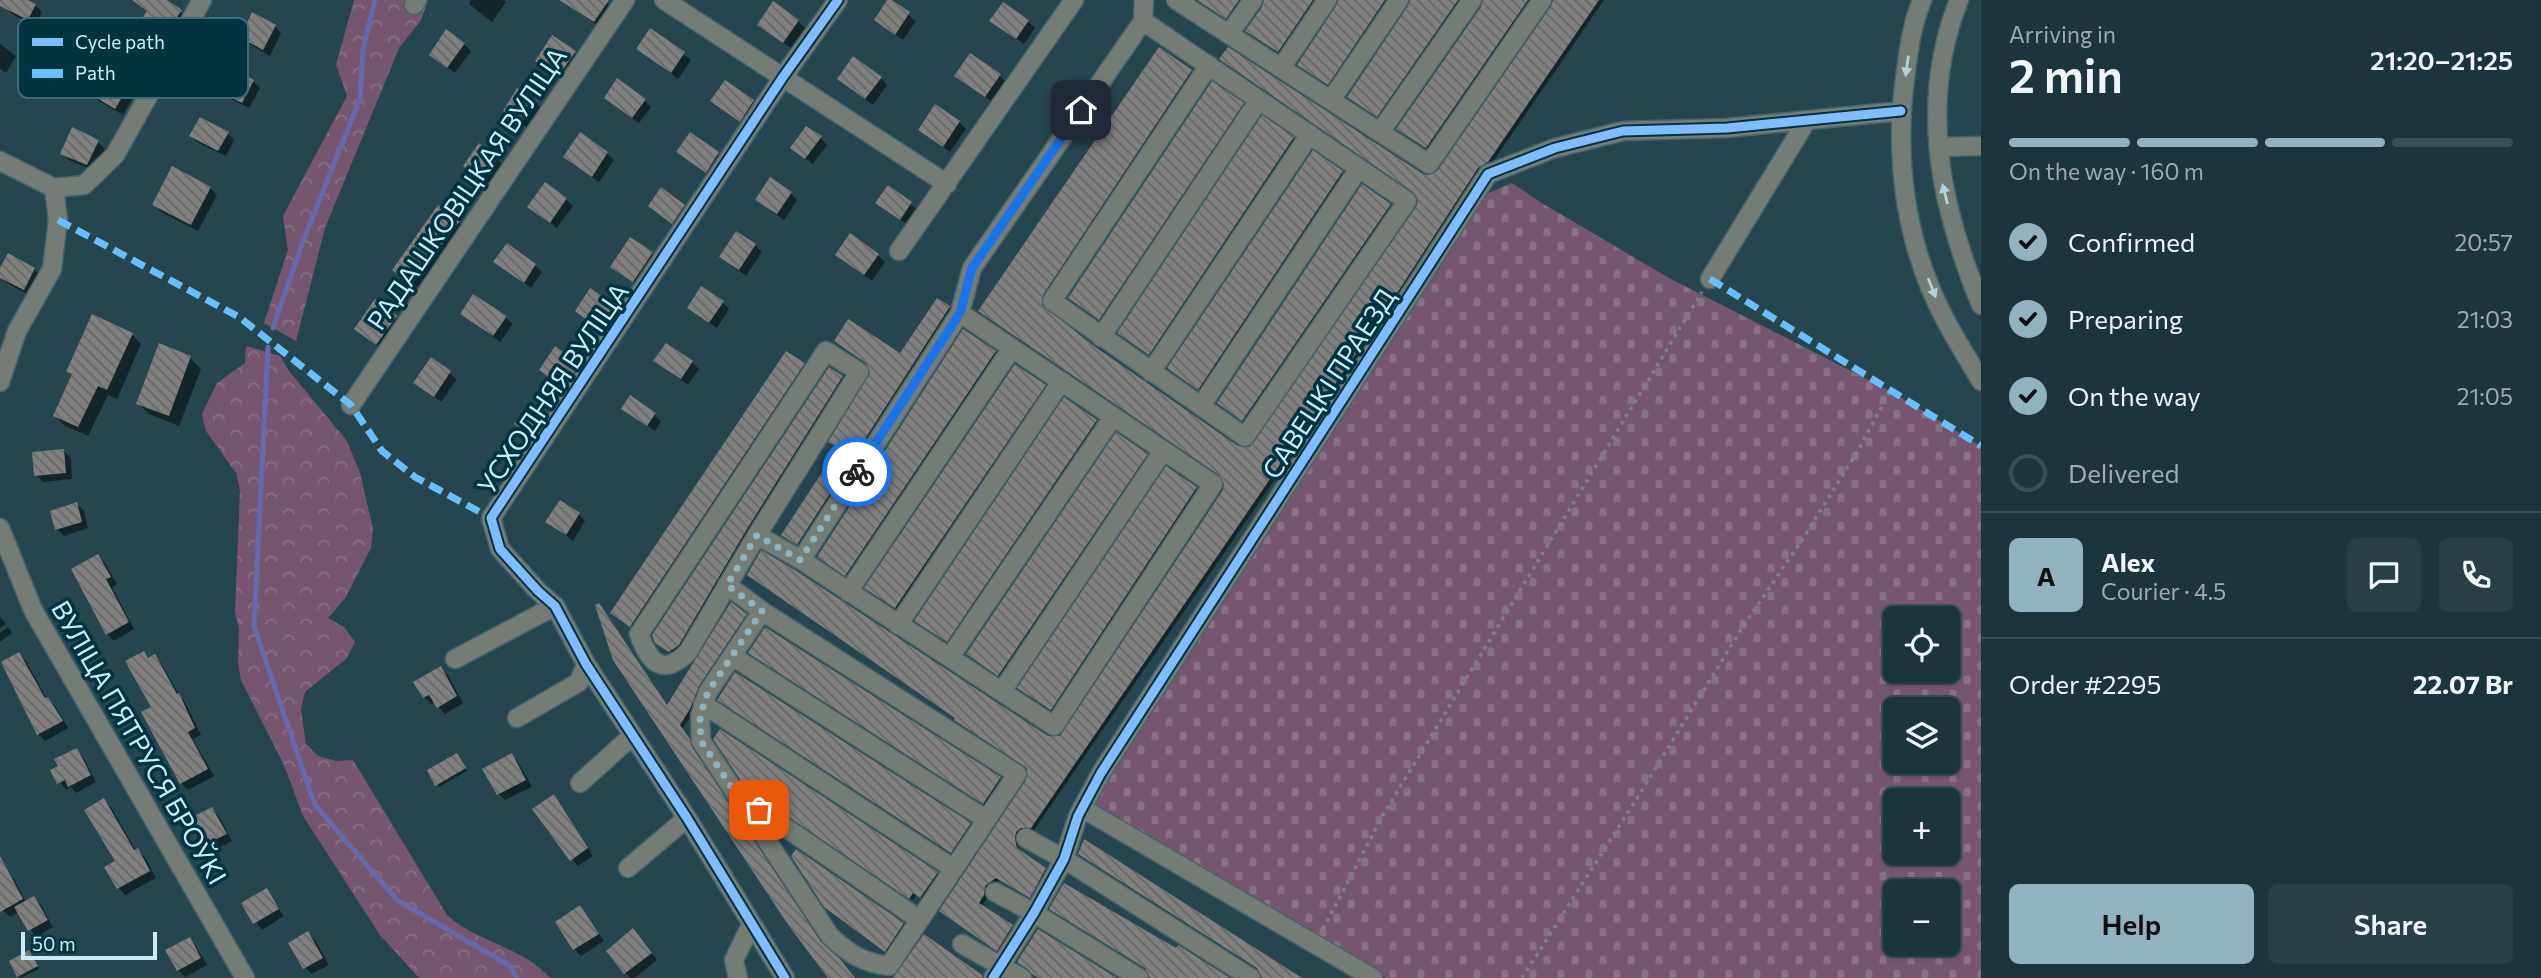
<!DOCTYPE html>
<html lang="en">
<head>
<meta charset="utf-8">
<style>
	:root { --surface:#1c343b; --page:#293f46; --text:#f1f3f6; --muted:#a0aaaf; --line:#3a4f55; --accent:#90b3bf }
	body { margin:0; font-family:Commissioner,sans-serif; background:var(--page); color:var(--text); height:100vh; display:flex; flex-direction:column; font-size:26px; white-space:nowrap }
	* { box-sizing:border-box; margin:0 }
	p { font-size:23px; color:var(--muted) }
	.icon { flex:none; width:38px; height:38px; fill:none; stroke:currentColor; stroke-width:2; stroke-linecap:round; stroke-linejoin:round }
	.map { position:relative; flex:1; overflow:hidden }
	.panel { display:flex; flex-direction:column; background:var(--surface); width:560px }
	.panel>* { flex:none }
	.controls { position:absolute; left:1883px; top:606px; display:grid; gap:14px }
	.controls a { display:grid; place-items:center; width:77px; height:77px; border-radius:10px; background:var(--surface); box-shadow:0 2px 5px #0004,0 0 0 2px var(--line); font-size:35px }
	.scale { position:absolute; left:21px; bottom:18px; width:136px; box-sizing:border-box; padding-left:7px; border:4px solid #c9eefb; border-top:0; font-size:19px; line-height:24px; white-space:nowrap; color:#c9eefb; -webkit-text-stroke:5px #023340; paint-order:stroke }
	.pin { position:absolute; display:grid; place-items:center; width:60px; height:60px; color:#fff; margin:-30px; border-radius:14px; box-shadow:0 4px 10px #0006 }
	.courier { position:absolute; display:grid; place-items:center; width:70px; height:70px; margin:-35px; border:5px solid #1a73e8; border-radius:50%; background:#fff; color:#222; box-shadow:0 2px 9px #0007 }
	.overview em { font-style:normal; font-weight:600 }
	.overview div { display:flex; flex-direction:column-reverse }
	.overview { display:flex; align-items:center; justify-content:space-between; height:119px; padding:0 28px }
	h1 { font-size:46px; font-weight:600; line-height:52px }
	.bar { display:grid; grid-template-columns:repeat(4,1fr); gap:10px 7px; align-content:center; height:84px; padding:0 28px }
	.bar i { height:9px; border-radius:5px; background:var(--line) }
	.bar .selected { background:var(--accent) }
	.bar p { grid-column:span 4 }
	.line { display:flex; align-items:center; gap:18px; padding:0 28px; border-top:2px solid var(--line) }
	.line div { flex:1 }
	.round { display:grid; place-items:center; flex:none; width:74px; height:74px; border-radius:10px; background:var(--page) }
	ol { padding:0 28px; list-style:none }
	li { display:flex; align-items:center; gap:21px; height:77px }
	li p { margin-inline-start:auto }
	li .icon { padding:7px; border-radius:50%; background:var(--accent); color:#111; stroke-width:4 }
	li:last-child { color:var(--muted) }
	li i { width:38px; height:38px; border:4px solid var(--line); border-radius:50% }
	.button { display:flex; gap:14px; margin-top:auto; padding:14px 28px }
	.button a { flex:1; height:80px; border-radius:10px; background:var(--accent); color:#111; font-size:28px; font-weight:600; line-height:80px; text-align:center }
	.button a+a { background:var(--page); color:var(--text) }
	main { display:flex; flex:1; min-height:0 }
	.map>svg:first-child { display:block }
</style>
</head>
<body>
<main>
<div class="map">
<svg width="1981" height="978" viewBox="0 0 1981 978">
	<defs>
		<pattern id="forest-crowns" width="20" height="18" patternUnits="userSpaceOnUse" patternTransform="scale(1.75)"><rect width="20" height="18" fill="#76566f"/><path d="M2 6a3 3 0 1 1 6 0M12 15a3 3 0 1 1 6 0" fill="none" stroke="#886f84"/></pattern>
		<pattern id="cemetery-stones" width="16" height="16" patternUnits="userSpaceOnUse" patternTransform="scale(1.75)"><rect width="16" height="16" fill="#76566f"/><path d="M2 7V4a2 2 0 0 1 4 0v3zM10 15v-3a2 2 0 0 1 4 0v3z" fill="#886f84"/></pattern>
		<pattern id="building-back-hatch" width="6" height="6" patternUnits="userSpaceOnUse" patternTransform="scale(1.75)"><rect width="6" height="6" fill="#81807e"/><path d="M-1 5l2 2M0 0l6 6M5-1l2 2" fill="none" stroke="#65696a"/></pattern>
	</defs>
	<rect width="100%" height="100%" fill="#26464f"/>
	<path fill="url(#forest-crowns)" d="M354,0H428L421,20L399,48L325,228L296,341L264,323L288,250L283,216L347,96L336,65Z
		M246,346L280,356L289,371L347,441L360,473L373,529L371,548L346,597L328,618L344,627L355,642L347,658L305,692L301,709L306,744L318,756L336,761L353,760L447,915C476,942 523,947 550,978H419L380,935L303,816L284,765L241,680L238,663L239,629L235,612L240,491L236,473L206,431L202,414L217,383L245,363Z"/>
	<path fill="url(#cemetery-stones)" fill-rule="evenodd" d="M1512,183L1540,202L1669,278L1890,391L1981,446V978H1386L1091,805L1486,194ZM1895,618H1948V670H1895ZM1895,709H1948V761H1895ZM1895,800H1948V852H1895ZM1895,891H1948V943H1895Z"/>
	<path fill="#0007" d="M9,0H25L35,5L42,12L35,26L12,14L5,7Z
		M150,0H164L187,18L177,32L174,30L129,96L132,100L123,115L99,101L92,94L149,11Z
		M471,0H504L506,2L492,22L469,4Z
		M574,0H603L614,9L601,28L570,6Z
		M889,0L916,21L903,40L876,20Z
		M1198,0H1244L1230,21Z
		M1266,0H1318L1281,54L1250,34Z
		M1339,0H1390L1331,87L1302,68L1338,6Z
		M1410,0H1463L1381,118L1352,100L1410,7Z
		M1483,0H1533L1430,150L1401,132L1483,7Z
		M1555,0H1604L1034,830H1024L1019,835L1017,843L1019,852L1048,872L1033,899L1000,880L988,889L987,899L982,906L1015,930L1000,952L944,914L1028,781L1047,737L1054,739L1065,734L1224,491L1225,479L983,314L1191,71L1194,74L1045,298L1044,309L1093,347L1238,448L1250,449L1418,208L1422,175L1429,177L1440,172Z
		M798,21L805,28L791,48L766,31Z
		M992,21H1028L1035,28L1024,44Z
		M275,26L281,33L270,56L249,44L242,37Z
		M650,31L691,60L678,79L638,49Z
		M553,38L582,59L566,82L537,61Z
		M0,44L16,56L6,73L0,69Z
		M464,44L471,51L455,73L431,55Z
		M999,75L1006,82L992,102L956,76Z
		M881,78L887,85L873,105L839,79Z
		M253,81L260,88L249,108L220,94L213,87Z
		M518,91L543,109L529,129L505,111Z
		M644,100L651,107L639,123L613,104Z
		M753,102L760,108L747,127L719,107Z
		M1242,104L1245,107L1102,321L1073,301Z
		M1263,118L1296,141L1152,357L1122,336Z
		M959,122L966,129L950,152L920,130Z
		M228,133L234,140L226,156L198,143L191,136Z
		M691,134L725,161L713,178L678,152Z
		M821,138L827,145L813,164L792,148Z
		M98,142L105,149L94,171L69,160L62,153Z
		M1313,152L1345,175L1202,391L1172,371Z
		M607,153L614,160L599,182L572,163Z
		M497,159L504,166L490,186L472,172Z
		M888,187L918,210L908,225L884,209Z
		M210,188L217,195L198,231L161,212L154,205Z
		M791,193L797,200L784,220L757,200Z
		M566,199L573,206L557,228L530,207Z
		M1390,205L1393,208L1246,423L1222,406Z
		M650,206H684L691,213L680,229Z
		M459,222L465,229L420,289L401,276Z
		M755,245L762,252L746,276L721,257Z
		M652,253L659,260L641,287L613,267Z
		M837,255H878L885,262L872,281Z
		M496,262L535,265L542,272L531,288Z
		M34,269L41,276L31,296L5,282L0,277V272Z
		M723,303L729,309L717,328L696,314Z
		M616,308L623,314L609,336L577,311Z
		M949,308L952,311L801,546L786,538L783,535L839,449L872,373L901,356Z
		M462,314L506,318L513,324L500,342Z
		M396,317L403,324L384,351L363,335Z
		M964,331L998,355L849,577L822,559Z
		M131,334L141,344L117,399L108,395L88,436L65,426L55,416L73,376L68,371Z
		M190,358L201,369L179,426L149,414L138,403Z
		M431,360L457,379L441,402L416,383Z
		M656,361L692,362L699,369L688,385Z
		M803,364L806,367L634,628L615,616Z
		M579,365L585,371L571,393L541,370Z
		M842,377L845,380L682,647L673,654L660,646Z
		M1044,386L1047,389L899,610L869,591Z
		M1065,400L1099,424L950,643L920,623Z
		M623,409L654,414L661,421L655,431Z
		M544,417L550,424L539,442L517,424Z
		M64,451L71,458L72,479L43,482L36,475Z
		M1146,455L1149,458L1002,677L971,657Z
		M1167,469L1199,491L1054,712L1023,691Z
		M77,504L84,511L88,528L64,536L57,529Z
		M579,514L585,521L573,541L548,522Z
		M98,557L105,563L117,584L112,587L134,629L114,641L107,634Z
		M731,604L748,618L701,689L693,713L682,729L692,744L694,752L822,946L844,965L854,978H831L790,925L615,660L597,606L601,608L668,708Z
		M0,616L6,624L0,628Z
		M8,627L12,633L0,642V633Z
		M766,629L1000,779L1003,782L987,806L753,655Z
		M19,655L26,661L47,699L55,706L68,728L45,741L38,734Z
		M155,657L161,663L180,696L185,702L201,735L193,739L214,776L188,790L181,783L153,708L149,659Z
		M441,668L448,675L463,703L445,714L435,702L431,704L424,697Z
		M722,702L970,824L972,827L954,855Z
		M76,750L83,757L96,782L76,793L71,787L66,790L52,771L60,766Z
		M511,755L518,762L532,787L505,800L498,793Z
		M460,758L467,771L439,787L437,784Z
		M750,790L937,873L940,876L924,900L916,895L913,900Z
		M554,797L560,803L593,856L578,866L547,830L534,810Z
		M104,800L111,807L136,851L145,857L156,878L125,895L119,888L118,861Z
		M212,809L219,816L232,841L212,851L205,844Z
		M7,872L14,879L26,902L34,898L41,905L53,927L36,937L19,912L10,917L3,910L0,904V877Z
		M266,891L284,916L262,930L244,904Z
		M580,908L604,941L581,956L574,949Z
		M829,909L903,924L906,927L888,953Z
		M308,933L315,940L329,965L311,974L305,967Z
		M640,937L657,960L635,978H630L608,951Z
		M189,939L196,946L207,965L185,977L178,970Z
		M31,955L39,969L20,978L19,976Z"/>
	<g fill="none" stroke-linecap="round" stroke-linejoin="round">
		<path stroke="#6569ab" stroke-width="5" d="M273,328L302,244L360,99L363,50L375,0
			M268,347L254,626L315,805L397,900L510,966L517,978"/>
	</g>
	<path fill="url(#building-back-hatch)" d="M0,0H28L36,4L28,20L0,6Z
		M132,0H167L182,10L170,27L166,24L122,89L126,91L115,109L90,94L100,75L103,77L147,11Z
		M559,0H609L594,22Z
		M887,0H892L910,12L895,35L874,20Z
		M1197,0H1239L1226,19Z
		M1264,0H1313L1278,52L1245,31L1262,7Z
		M1338,0H1385L1328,85L1297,65L1336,6Z
		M1410,0H1458L1377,117L1347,97L1408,6Z
		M1483,0H1528L1426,148L1396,129L1481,7Z
		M1553,0H1599L1488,162L1478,168L1392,301L1031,828H1021L1016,832L1015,839L1017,848L1046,868L1030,898L996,878L985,886L984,895L979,903L1013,925L997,951L992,948L939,911L1026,780L1027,768L954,720L955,718L747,575L761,550L795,570L1048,736H1060L1223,490L1224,484L1219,475L978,311L1159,47L1192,70L1043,295L1042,305L1094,346L1238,446L1250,447L1416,207L1418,201L1413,192L1219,59L1228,47L1423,174L1429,175L1438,170L1551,6Z
		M773,1L799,20L783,43L757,25Z
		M1003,2L1029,20L1016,39L989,21Z
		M252,12L276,25L263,50L240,38Z
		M650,28L685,52L671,73L636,49Z
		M446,29L465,43L447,68L429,55Z
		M552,35L576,51L558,77L535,61Z
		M970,53L1001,74L985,97L954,76Z
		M853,56L882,77L865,99L837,79Z
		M223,64L254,80L242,103L211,88Z
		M617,78L646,99L632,118L604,98Z
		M725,80L754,100L740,122L710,101Z
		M1212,81L1244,103L1099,320L1068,298Z
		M517,88L537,101L521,124L503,111Z
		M935,104L960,121L943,147L918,130Z
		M1262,115L1294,137L1149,355L1117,333Z
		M200,117L229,132L218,151L189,136Z
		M806,126L822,136L805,159L790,148Z
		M72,127L99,140L87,165L60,154Z
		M580,132L608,152L592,177L563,157Z
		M690,132L719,152L706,173L676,152Z
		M479,143L498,158L482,180L463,166Z
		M1313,150L1343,171L1198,390L1167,368Z
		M172,166L211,187L191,225L152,205Z
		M770,177L792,192L777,214L755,200Z
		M545,182L567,198L550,223L527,207Z
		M1362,184L1391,204L1242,421L1217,403Z
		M888,185L912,202L900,220L875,203Z
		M661,187L685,205L672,224L648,206Z
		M438,205L460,221L412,284L392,270Z
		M736,231L756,244L739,270L719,257Z
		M850,233L879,254L864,275L835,255Z
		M630,237L653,252L633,282L610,267Z
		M507,243L536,264L524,283L493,262Z
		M8,253L35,268L24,290L0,278V268Z
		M701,286L724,301L709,323L687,308Z
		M590,288L618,306L601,331L575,311Z
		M473,294L507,316L493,336L460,314Z
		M937,298L950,306L949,308L797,545L781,535L838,448L828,442L870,373L866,363L834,341L848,319L900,353Z
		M375,299L397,316L376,345L354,329Z
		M92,314L133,333L107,390L98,386L78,427L53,416L72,374L66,372Z
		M963,329L996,351L845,576L817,557Z
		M159,343L191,356L169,416L136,404Z
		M666,343L693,361L681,379L653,361Z
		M555,346L580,363L564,388L539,370Z
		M786,351L805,363L630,627L610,613Z
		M431,357L451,371L434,397L413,383Z
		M1015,364L1046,385L895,608L864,588Z
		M829,367L843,376L747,529L679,645L669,652L655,643L652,635Z
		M630,395L656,413L647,426L621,409Z
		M1064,397L1097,420L947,642L914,621Z
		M528,405L545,416L531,436L514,424Z
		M1116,432L1148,454L998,676L966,654Z
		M64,449L66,473L34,476L32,452Z
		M1166,466L1197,487L1051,710L1017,688Z
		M560,500L580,513L566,535L545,522Z
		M77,502L82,522L55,530L50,511Z
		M98,554L111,577L106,579L129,622L106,635L71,569Z
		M731,602L747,614L699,686L690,709L680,725L690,739L692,747L821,942L841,960L855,978H828L789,926L613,660L595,605L599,603L667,705Z
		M765,627L1001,777L983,804L748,653Z
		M144,651L148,658L155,654L177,694L179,693L195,728L188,732L208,769L180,784L141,712L151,707L125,661Z
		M19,652L45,698L48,697L63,721L37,735L1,662Z
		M441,666L457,696L437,708L429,695L423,698L413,682Z
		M735,672L971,823L951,853L717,700Z
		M720,729L938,872L920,898L913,893L909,899L745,787L713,739Z
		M77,748L91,775L68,787L65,780L57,784L50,770L58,766L54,759Z
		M457,753L466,768L435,786L427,770Z
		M512,753L526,780L497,795L482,769Z
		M554,794L588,848L570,861L532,809Z
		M104,798L134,850L138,848L150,871L117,889L104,867L115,861L84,810Z
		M212,807L227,834L204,845L189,819Z
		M1084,839L1302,978H1262L1257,968L1078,854Z
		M796,849L904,923L885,952L824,907L791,856Z
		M0,856L23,899L0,912Z
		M1064,883L1176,948L1178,945L1230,978H1150L1145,968L1049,909Z
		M267,888L279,909L253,924L241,903Z
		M34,896L48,920L28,931L14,907Z
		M580,905L599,934L573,950L555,922Z
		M633,928L652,953L624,974L606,951Z
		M1038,929L1117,978H1039L1032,974L1028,969L1017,962Z
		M308,931L323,958L303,969L288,943Z
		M924,934L982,975V978H893Z
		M190,937L201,958L177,971L165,950Z
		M29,950L38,966L17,977L9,961Z"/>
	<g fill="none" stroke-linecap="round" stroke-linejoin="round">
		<defs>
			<path id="minor" d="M664,0L947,184
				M1144,0L1143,21C1231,80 1319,140 1407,201L1245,437L1052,301L1209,65
				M1176,0L1429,164L1542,0
				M1922,0C1911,27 1909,49 1905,78C1894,160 1906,247 1946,321C1957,342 1969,361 1981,381
				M1959,0C1918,104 1940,205 1981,305
				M414,5L417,0
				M1229,34L1253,0
				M1281,68L1327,0
				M1331,100L1399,0
				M1380,132L1472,0
				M1939,147L1981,146
				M0,161L54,188
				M54,188L84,185L115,155L202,0
				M899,251L1074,0
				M1710,279L1807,120
				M960,313L1213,484L1054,726L801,560L960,313L972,268L1143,21
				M1101,337L1259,100
				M826,351L859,372L757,535L688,652C663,677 649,663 639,634Z
				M1151,372L1310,134
				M0,382L17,331L52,269L58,220L54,188
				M351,405L625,0
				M1201,406L1359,168
				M0,528L33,610L245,978
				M757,535L801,560
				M727,585L762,611L1017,774L889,966C863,963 848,953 830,936L701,741L700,716L708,692L762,611
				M848,592L1012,348
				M898,625L1061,382
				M732,656L987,820
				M950,657L1113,417
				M455,659L555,606
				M1002,691L1163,451
				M703,704L954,869
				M517,718L579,682L586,664
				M580,783L632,736
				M744,799L920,920
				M1082,808L1373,978
				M1026,838L1064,859L1251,978
				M628,868L687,818
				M995,892L1034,913L1139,978
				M962,944L1022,978
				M738,978L734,960L751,925
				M785,978L687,818L586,664L555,606L538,591L500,549L491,518L783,77L838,0
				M993,978L1034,913L1064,859L1078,816L1101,773L1488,174L1555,148L1623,131L1727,128L1901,111"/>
		</defs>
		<use href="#minor" stroke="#47636b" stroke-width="21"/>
		<path stroke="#798380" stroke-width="3.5" stroke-dasharray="3.5 5" stroke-linecap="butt" d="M1323,929L1383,815L1702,292
			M1522,978L1641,792L1742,628L1802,540L1859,449L1890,391"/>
		<use href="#minor" stroke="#757c76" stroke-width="18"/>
		<path stroke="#69befc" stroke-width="7" stroke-dasharray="14 7" stroke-linecap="butt" d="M58,220L239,317L351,405L382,451L415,477L491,518
			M1710,279L1981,446"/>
		<defs>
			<path id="cycleway" d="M785,978L687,818L586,664L555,606L538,591L500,549L491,518L783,77L838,0
				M993,978L1034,913L1064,859L1078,816L1101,773L1488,174L1555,148L1623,131L1727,128L1901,111"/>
		</defs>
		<use href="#cycleway" stroke="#023340" stroke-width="13"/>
		<use href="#cycleway" stroke="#80bcff" stroke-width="9"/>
	</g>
	<defs><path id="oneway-solid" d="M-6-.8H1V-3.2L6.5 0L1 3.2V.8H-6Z" transform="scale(1.75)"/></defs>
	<g fill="#b4d2da">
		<use href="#oneway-solid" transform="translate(1907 66) rotate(98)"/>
		<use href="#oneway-solid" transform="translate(1945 194) rotate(-104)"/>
		<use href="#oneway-solid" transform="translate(1932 288) rotate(68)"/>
	</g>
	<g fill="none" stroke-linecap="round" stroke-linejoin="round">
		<path stroke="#90b3bf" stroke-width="7" stroke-dasharray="0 12.6" d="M759,810L736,794L701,741L700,716L708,692L762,611L727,585L757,535L800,560L857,472"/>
		<path stroke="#1a73e8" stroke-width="9" d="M857,472L960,313L972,268L1081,110"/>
	</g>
	<g text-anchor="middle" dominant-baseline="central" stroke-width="7" stroke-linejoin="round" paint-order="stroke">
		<g font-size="26" fill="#c9eefb" stroke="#023340">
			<text transform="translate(466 188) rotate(-56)">РАДАШКОВІЦКАЯ ВУЛІЦА</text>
			<text transform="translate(1328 383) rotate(-57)">САВЕЦКІ ПРАЕЗД</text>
			<text transform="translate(552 388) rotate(-56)">УСХОДНЯЯ ВУЛІЦА</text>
			<text transform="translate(140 742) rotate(60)">ВУЛІЦА ПЯТРУСЯ БРОЎКІ</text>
		</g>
	</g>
	<rect x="18" y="18" width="230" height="80" rx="10" fill="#023340" stroke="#3e6b78" stroke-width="2"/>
	<rect x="32" y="38" width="31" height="8" fill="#80bcff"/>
	<rect x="32" y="69" width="31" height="9" fill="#69befc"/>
	<g font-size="19" fill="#c9eefb">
		<text x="75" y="49">Cycle path</text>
		<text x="75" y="80">Path</text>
	</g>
</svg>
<div class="controls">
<a><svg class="icon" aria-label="locate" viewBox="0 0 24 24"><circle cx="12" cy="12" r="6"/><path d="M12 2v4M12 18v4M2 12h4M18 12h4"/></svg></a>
<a><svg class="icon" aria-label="layers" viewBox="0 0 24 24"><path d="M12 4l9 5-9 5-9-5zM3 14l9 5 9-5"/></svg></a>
<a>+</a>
<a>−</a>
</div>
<div class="scale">50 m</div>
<div class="pin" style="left:759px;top:810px;background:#ea580c"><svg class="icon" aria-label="bag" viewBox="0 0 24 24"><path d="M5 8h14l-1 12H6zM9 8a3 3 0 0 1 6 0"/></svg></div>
<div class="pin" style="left:1081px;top:110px;background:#1f2937"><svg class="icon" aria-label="home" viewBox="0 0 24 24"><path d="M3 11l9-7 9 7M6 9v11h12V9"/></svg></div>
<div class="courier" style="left:857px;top:472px"><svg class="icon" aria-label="bike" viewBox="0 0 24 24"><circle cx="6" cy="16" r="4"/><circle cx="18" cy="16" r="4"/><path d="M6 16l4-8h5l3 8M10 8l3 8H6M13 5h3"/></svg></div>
</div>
<section class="panel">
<div class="overview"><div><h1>2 min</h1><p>Arriving in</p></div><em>21:20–21:25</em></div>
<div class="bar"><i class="selected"></i><i class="selected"></i><i class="selected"></i><i></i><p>On the way · 160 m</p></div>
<ol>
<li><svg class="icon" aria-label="check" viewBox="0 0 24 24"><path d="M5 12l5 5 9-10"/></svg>Confirmed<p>20:57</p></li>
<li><svg class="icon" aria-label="check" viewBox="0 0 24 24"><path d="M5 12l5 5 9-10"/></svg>Preparing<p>21:03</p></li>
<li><svg class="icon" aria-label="check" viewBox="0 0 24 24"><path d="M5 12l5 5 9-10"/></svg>On the way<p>21:05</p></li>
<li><i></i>Delivered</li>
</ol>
<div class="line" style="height:126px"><b class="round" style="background:var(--accent);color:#111">A</b><div><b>Alex</b><p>Courier · 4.5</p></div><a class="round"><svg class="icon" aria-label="chat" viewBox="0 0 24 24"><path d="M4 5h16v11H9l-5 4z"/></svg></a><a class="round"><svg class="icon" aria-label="phone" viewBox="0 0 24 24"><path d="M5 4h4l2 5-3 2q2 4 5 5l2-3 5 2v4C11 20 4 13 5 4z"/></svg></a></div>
<div class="line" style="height:91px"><div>Order #2295</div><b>22.07 Br</b></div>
<div class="button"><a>Help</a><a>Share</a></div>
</section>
</main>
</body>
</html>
